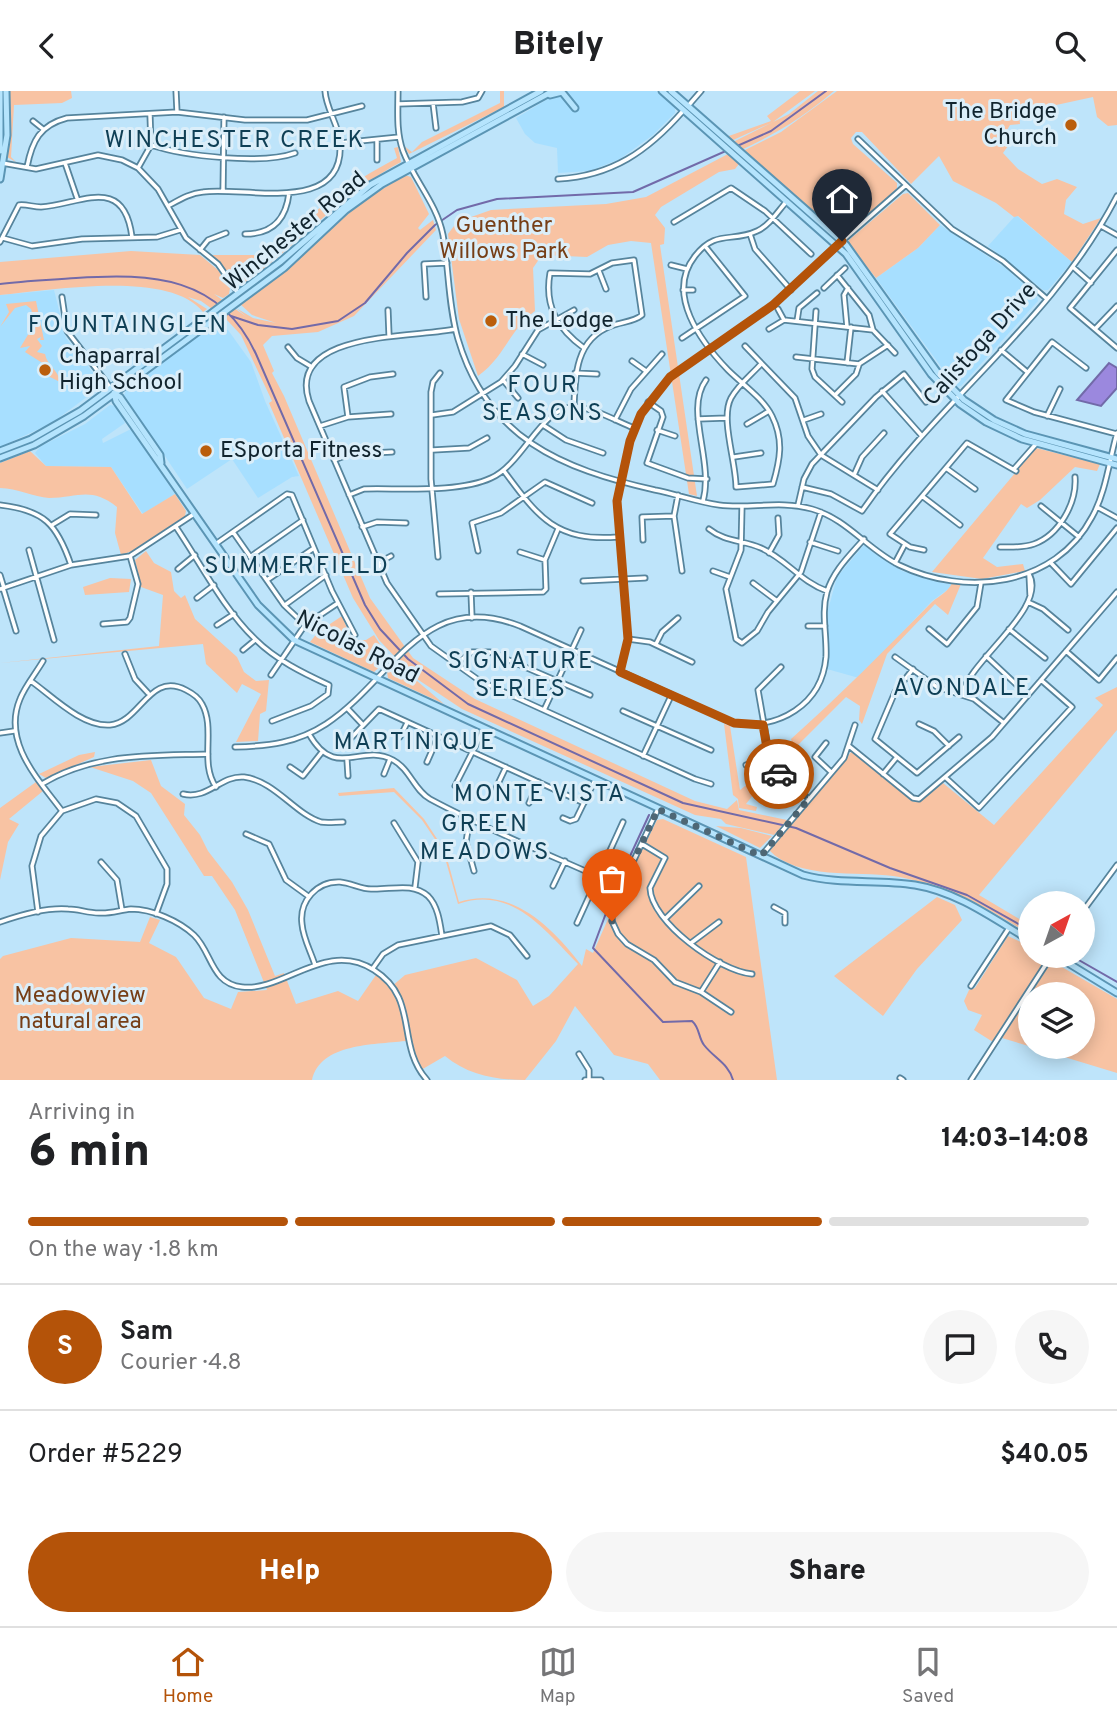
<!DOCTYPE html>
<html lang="en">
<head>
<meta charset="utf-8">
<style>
	:root { --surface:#fff; --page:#f6f6f6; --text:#202124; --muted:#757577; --line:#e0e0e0; --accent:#b45309 }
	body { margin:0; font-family:Overpass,sans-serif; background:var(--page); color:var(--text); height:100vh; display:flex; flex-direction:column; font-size:26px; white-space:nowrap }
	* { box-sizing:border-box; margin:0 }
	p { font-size:23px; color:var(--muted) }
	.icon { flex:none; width:38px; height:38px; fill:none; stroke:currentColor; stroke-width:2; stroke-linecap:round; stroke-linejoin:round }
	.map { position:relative; height:989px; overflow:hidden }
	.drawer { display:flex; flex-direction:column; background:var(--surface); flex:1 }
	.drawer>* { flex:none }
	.needle { width:46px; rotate:40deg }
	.buttons { position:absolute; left:1018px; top:800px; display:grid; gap:14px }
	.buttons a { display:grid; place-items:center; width:77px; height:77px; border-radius:50%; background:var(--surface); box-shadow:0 4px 18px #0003; font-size:35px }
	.pin { position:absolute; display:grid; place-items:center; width:60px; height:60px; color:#fff; margin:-72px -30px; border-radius:50% 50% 50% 0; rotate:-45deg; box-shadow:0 0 7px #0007 }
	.pin .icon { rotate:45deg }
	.courier { position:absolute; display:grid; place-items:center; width:70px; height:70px; margin:-35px; border:5px solid #b45309; border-radius:50%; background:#fff; color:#222; box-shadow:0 2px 9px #0007 }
	.summary em { font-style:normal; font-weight:800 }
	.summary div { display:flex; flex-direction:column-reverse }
	.summary { display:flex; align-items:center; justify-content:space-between; height:119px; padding:0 28px }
	h1 { font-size:46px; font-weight:800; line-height:52px }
	.bar { display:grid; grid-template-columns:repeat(4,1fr); gap:10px 7px; align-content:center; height:84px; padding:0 28px }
	.bar i { height:9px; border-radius:5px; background:var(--line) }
	.bar .selected { background:var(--accent) }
	.bar p { grid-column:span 4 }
	.line { display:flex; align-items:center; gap:18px; padding:0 28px; border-top:2px solid var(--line) }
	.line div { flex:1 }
	.round { display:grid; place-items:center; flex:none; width:74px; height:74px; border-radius:37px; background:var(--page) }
	.button { display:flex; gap:14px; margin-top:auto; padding:14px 28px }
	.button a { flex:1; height:80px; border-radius:42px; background:var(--accent); color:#fff; font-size:28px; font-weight:800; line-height:80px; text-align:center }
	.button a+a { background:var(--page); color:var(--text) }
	header { display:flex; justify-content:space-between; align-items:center; height:91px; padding:0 28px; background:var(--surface); font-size:32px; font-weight:800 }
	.dock { display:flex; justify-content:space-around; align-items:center; height:98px; border-top:2px solid var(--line); background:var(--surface); font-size:19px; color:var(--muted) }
	.dock a { display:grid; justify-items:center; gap:4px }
	.dock .selected { color:var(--accent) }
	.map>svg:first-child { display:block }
</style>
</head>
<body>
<header><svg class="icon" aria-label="back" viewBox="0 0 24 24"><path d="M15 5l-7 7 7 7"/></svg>Bitely<svg class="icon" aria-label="search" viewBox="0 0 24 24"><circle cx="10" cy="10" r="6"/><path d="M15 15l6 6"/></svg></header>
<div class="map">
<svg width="1117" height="989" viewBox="0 0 1117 989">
	<rect width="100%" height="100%" fill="#bee4fa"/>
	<path fill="#a7dfff" d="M561,0H656L675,17V22L653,44L620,68L590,80L558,82L557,57L535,52L525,43L516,27Z
		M1016,124L1072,171L1048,199H1043L988,155Z
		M940,134L1007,178L1037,205L1038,210L961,295L956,296L876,187L918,157Z
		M54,199L66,247L101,292L100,296L52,332L0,356V204Z
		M217,235L228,239L251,271L265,310L299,385L292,386L258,407L232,368L187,398L124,304L126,299L177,259L205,239L209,240Z
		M110,314L116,315L125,332L102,348L103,352L131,338L175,403L143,423L111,376L46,375L35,362L41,355L85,333Z
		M864,454L902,480L952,492L950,497L932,510L859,587L827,578L828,519L837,486Z"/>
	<path fill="#f8c3a3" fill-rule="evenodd" d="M10,0H71L72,7L62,12L14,14L11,66L16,71L7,66Z
		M500,0H504V16L409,63L404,55L412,61L422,51L500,12Z
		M800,0H815L773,31L731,50L726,46L771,30L767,25Z
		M818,0H834C805,25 776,43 741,59L733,51L789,23Z
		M837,0H1117V34L1108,35L1097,26L1093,6L1024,21L1019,24L1020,33L1010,34L1007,39L1008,55L1003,62L1018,78L1042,93L1057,88L1077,96L1066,109L1064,123L1083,133L1101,127L1072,171L1018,125L1014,126L996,112L953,90L939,65L911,93L862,41H856L851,47L853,53L897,92V97L877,116L838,142L743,60L781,41Z
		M398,56L401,71C339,104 299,154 242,194L236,193L211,164H271C306,123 348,93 397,67L394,57Z
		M728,63L739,73L735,78L719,81L661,116L655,124L665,137L664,153L660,154L697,405L689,403L651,152L631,150L608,154L587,166L542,164L533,177L535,220C509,239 505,266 478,285L459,228L448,143L457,131L491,119L606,113L646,106Z
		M405,84L411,86L429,123L418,137L420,139L433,129L436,139L354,225L318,241L272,245L263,254L274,280L272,282L284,305L370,507L413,567L475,608L695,710L727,718L737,709L739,719L787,729L774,744L726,733L721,728L695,724L462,618L414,586L379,549L353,507L269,312L272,310L241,244L226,228L201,210L188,206L207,218L203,221C169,178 49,200 0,204V171L131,160L200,164L218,179L230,197L229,203L223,207L214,203L247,226L236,217L253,227L276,232L252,224L240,213L286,179L360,112Z
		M908,102L940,134L918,157L876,187L849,154V149L903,103Z
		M36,210L44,249H40L41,246L37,248L42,255L37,261L45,263C47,275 58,278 60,291L46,284L44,273L25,261L30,255L20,257L35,232L31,218L26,214L15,217L0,236L9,221L6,213Z
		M1036,357L1100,373L1097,380L1075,376L1040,409L1027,417L1021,413L983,467L997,476L1023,473L1025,480L982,488L932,481Z
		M30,360L46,375L111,376L142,423L175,403L186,420L185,425L135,459L121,464L115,442L117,416C90,395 78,407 49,407C34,406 17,397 0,397V372Z
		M146,460L154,472L171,481L174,500L181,507L185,504L195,528L237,566L244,581L256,590L269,589L266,620L260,623L258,650L236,651L261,603L242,593L237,602L206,573L203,553L0,572L159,555L163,504L141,496L135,469Z
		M110,487L131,488L129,501L85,504L83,496Z
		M952,492L961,493L948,524L935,513L887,563L862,633L859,629L860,615L846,606L778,674L775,670L792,652L791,648C839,605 884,560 929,514C936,506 948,502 952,492Z
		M342,525L352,549H366L374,544L389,567L374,581L310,551L318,541Z
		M395,574L403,578L444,613L388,587L387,581Z
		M1117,596V639L979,804L1031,835V844C1000,826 970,805 935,795C922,791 906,787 893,785C858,780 797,789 769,759L852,660L914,711L921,710L943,692L994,734L1103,614L1095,607Z
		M724,633L730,635L740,699L769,676L772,680L746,713L757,716L756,720L739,717L738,708L733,704Z
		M95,661L94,666L46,687L39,683L79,664Z
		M151,669L161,695L185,713L184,724L200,744L208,760L232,791L248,819L275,885L284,882L296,913L338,900L358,910L376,884L391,896L405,884L476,867L517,889L533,915L549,905L578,873C544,838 511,794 458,813L443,760L422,729L394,701L339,705L338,702L394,697L424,728L445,760L459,811C511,794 553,837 582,875L586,858L593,862L608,828L613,827L622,800L657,729L663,728L746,766L777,989H660L648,973L614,964L575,915L556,950L525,989C496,989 468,984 445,965L421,979L411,952L405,950C373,954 321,952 312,989H0V868L3,865L71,847L140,851L150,826L160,829L149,852L176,866L204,907L231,918L238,901L267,899L235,819L212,785H204L151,702L133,690L90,676Z
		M36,691L43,700L9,728L19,733L8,751L0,789V717Z
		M716,735L741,737L772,745L760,757Z
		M937,806L955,814L962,829L917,878L883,925L834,885Z
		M1008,845L1031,856V864L1044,865L1046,868L993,951L974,939L982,924L968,919L964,910L969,899L975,897Z
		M1055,872L1117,908V982L1002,947L1050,873ZM1031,903H1083V956H1031Z"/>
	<path fill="#9b88de" stroke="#726aa9" stroke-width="2" d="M1109,272L1117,277V297L1101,315L1077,309Z"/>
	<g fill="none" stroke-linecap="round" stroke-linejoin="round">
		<path stroke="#726aa9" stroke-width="2" d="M0,193C25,190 51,189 76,187C152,182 220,185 256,263L365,514L380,538L408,568L468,613L683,712L796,737L890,777L967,804L1031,840
			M231,225L258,234L292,238L338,230L365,212L407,162L435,134L457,119L497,108L633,101L771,40L826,0
			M619,789L649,724
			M615,798L593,857L663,931L692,930C700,937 698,946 704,954C714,967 729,973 733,989
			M1070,864L1117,891"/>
		<defs>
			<path id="minor" d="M176,0L177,21
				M398,0C398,20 396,41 403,60C414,89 437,113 443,144C449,178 448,214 458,248C487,347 561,378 655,399C676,403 697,411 719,414C750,418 780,409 812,418C847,428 867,458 899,474C965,506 1055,496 1092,426C1106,401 1109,370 1117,342
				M433,12L436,37
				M398,13L462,11L478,7L482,0
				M688,15L701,0
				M33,30L43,38
				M858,48L952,138L1003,170L1047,208
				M377,49V69
				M340,52L399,46
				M151,54C184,65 262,74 295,62
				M2,72L36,78L98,64L122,69L138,77L158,98L186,147L218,173L238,202
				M65,72L77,107
				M27,76C32,50 40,34 67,27L177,21L245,29H307L362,15
				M138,77L151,54L150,24
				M558,88C612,85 648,60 683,20
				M223,100L224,26
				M168,115C179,109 190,102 203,101C244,95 345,125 340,52C339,34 326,18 325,0
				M674,131L731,97L765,120L811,163
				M1101,135L1117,144
				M245,143C272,143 286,129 289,102
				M750,143L755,158L791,199
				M3,147L32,155L82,148L157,146L180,139
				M842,150L906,94
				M0,151L19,114C26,113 33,116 41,116C81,113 124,83 132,146
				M200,159L208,149L226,142
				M1117,159L1070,217L1117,257
				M671,174L687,178
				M1074,177L1091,192
				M599,180L606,198
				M837,184L869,224L873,239
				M824,197L845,177
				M683,199H693
				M62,206L67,240L110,296
				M426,206L424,173L447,172
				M778,218L784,229
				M388,219L389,244
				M816,220L812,278L815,286L842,311
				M797,230L799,217L817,202
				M847,236L844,204L848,197
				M455,238C417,247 286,239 309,310L387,492L431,555L480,590L695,688L711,693
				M769,238L784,229L873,239L895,262
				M1095,238L1117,215
				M682,247L745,205L705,155
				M745,255L795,307L808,345L821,364L878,399
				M288,256L297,267L312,276
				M1001,259L1026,280
				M522,263L543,274
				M796,266L859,273L888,254
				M632,270L646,280
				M847,272L851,236
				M761,273C751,284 738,294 731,307C720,328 736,370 736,396L773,393C780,369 784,349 772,325C763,307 742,293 728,279C701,251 665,203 695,165C716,138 732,152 757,140C769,135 778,120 787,110
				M1086,277L1052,251L1006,309L1034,321L1117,343
				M575,282L597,283
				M503,289L518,307
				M882,300L922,345
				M835,304L856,283L859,274
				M648,311L661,320L663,326L647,372L688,387L707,388
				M574,316C575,284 576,248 611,235C621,231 634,231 642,224L634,169L612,172L590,183L550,182C544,216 558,238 584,257
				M432,324L453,321L501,291L515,275L538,239L574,219
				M1047,325L1060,298
				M348,326L344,296L370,286L393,283
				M698,328L727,327
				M615,329L631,298L662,263
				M804,329L821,323
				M747,333L769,320
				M543,334L566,349L603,362
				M320,335L348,326L391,323
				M657,339L675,345
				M433,359L469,357L487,347
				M734,366L761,362
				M334,369L350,363L392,361
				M946,377L975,398
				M1014,378L1036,353
				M504,380C538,426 556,451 618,446
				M854,384L862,366L884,342
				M802,396L831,403L862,420C939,309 1055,227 1117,105
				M349,404L364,398C401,397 459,402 491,387C523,373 541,316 574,316C593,316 616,330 634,337
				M678,404L674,425L682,480
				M922,405L960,434
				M703,410C714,369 684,319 706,289
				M0,414C44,419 57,433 71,474
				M798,414L804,388L812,373L876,306L904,283L926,311
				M742,415L741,459L726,498L736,548L742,552L757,540L768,521L801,481L821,421
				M1041,415L1079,446
				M1097,416L1117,427
				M52,434L70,423L96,424
				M176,436C201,473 223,517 255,548C276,569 303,582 329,594L328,603L311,615L272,630
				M362,436L377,431L406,432
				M709,438C725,451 743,449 761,457C786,468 801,491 827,500
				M233,441L284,514L305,534
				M643,449L642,426L674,425
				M810,451L838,460
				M217,452L287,403L292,404L332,500L355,544
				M1000,456C1011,456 1023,457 1034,453C1059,444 1077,412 1075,386
				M29,459L54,549
				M924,459L910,456L890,443L967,352L1016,380
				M478,460L472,432L501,422L545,391L592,412
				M520,461L545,469
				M769,462L779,444L778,427
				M250,466L303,429
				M438,466L431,388V301L433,291L440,282
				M378,472L391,465
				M895,472L905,453
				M1051,472L1071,493L1117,437
				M178,478L195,464
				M713,480L730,486
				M1029,483L1030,504
				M0,484L4,497
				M267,489L314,457
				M583,490L645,487
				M753,492L777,510
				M3,497L16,540
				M0,498L71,474L130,465L194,423
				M471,501L472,527
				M439,503L543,501L546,498L545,469L558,438
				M197,507L214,494
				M1028,511L1043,518L1068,539
				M285,514L326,484
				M103,533L127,531L130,527L138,493L130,465
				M217,534L234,523
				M808,535H825
				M929,538L947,553L977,516L981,492
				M1009,538L1045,567
				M628,548L650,551L692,571
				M656,553L662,541L678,527
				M243,559L255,549
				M1066,560L1099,589L1117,567
				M125,563L135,588L148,602
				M986,565L1019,596
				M895,566L937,596L974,608L1004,632
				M43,570C36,582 25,595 20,608C2,651 38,688 62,720
				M454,574L472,561H490L590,604
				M781,576L758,599L771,673L808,707
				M913,578L895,601L875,648L917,682L959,646
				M620,581L628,548L617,410L630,350L641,323L670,286L773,214L836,155
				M271,584L305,534L338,512
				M31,590C52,605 82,636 110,634C141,631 149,580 186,599C192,602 199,607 202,613C216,638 199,672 216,696
				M962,603C971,568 1048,517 1029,483
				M347,617L363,634
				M544,619L581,539
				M623,620L711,659
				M919,633L934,640L949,655
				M0,642L14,640
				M309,643C336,690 360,651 393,669C410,678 414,699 430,708C491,741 558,767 621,796
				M352,646L379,618L584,712
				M400,646L407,632
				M826,652L815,666L831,681
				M849,655L913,707L919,708L992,646L1117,501
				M235,656C269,655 297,652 326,633C394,588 422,497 520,535L734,632C778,639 822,614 826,566C827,544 821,522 827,501C833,480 850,464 864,448
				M643,665L671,605
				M347,669L348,685
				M427,671L438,646
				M746,674L769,668
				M290,676L303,685L322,661
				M384,683L390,668
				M883,683L897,666
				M946,687L979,717L1072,616L1041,589
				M42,693C93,662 150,665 208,663
				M455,695L484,638
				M496,697L506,676
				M183,703C208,709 221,684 244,686C275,690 295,723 321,731C327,732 336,731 343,731
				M774,705L785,688
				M529,712L539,691
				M658,718L614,811L612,830L618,843L627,853L654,869L675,891L701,901
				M470,726L466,751L474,780
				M563,727L570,730L576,728L595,689
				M394,732L418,771L415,796
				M246,743L269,753L286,789L308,805
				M642,753L665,767L650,797C651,831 719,880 752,883
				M761,765L844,667L855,634
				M101,771L117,789L122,819
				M553,795L565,770
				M774,816L785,822V832
				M1083,820L1117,774
				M38,821L32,775L41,745L62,720L96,708L117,712L136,725L167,778V793L156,823
				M665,828L699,795
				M0,831C20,824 46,816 68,818C78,818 88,822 99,822C110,823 120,819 131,818C152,818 179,830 194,844C212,861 211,893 242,896C284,901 326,848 374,879C420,908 395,953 427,989
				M577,832L623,731
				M691,852L719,831
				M720,871L701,901L731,921
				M315,874C311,861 303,847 302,833C299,810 317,790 340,791C351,792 361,798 371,798C391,799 412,791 428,805C438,815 440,832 442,845
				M373,877L383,863L398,854L491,835L510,844L527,865
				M971,895L1009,837
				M579,963L589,979V988
				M900,987L903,989
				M585,989H601
				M971,989L1052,864"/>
			<path id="major" d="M662,0L846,163L931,283L960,313L986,331L1022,348L1117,374
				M671,0L846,154L938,282L964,309L994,329L1025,343L1117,368
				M550,4L562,1L575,17
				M0,60V0
				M0,88L7,44L6,0
				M114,302L116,310L258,514L294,549L803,784C840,794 878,788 915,794C958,801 994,828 1031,850
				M114,302L120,306L160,364L161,372
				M0,360L31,348L80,320L280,171L370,94L541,0
				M0,367L34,354L84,325L284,177L346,119L382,93L553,0
				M1055,864L1117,902"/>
		</defs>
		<use href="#minor" stroke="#56849c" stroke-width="7"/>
		<use href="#major" stroke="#5b95b4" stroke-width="9"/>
		<use href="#minor" stroke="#fff" stroke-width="3.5"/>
		<use href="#major" stroke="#b5e4fd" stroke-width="5"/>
	</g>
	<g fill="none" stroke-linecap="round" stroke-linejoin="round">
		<path stroke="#4e6775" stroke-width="7" stroke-dasharray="0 12.6" d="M612,830L614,811L658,718L761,765L809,708L779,683"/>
		<path stroke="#b45309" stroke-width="9" d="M779,683L769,668L763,634L734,632L620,581L628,548L617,410L630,350L641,323L670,286L773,214L842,150"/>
	</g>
	<g fill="#ba5d0b" stroke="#dbeef9" stroke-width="2.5">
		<circle cx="1071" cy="34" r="7"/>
		<circle cx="491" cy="230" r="7"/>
		<circle cx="45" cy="279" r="7"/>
		<circle cx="206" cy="360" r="7"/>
	</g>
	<g text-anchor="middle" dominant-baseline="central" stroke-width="6" stroke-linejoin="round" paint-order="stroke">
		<g font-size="23" fill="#11242e" stroke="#dbeef9" text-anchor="start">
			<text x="1057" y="21" text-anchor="end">The Bridge<tspan x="1057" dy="26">Church</tspan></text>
			<text x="505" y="230">The Lodge</text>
			<text x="59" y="266">Chaparral<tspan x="59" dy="26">High School</tspan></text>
			<text x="220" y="360">ESporta Fitness</text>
		</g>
		<g font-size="23" fill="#763e16" stroke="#dbeef9">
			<text x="504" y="135">Guenther<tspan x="504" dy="26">Willows Park</tspan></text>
			<text x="80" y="905">Meadowview<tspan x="80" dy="26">natural area</tspan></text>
		</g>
		<g font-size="23" fill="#11242e" stroke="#dbeef9">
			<text transform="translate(296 141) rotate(-39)">Winchester Road</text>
			<text transform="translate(981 254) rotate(-48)">Calistoga Drive</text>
			<text transform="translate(357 557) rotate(27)">Nicolas Road</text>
		</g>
		<g font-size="24" letter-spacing="2" fill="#0f3f55" stroke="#dbeef9">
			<text x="235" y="50">WINCHESTER CREEK</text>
			<text x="128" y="235">FOUNTAINGLEN</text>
			<text x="543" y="295">FOUR<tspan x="543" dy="28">SEASONS</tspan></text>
			<text x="297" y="476">SUMMERFIELD</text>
			<text x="521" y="571">SIGNATURE<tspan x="521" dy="28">SERIES</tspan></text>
			<text x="962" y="598">AVONDALE</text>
			<text x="415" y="652">MARTINIQUE</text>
			<text x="540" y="704">MONTE VISTA</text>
			<text x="485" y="734">GREEN<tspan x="485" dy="28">MEADOWS</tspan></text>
		</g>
	</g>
</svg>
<div class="buttons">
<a><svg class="needle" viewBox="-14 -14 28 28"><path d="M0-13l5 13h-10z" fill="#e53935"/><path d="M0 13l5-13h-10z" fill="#757577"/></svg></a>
<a><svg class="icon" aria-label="layers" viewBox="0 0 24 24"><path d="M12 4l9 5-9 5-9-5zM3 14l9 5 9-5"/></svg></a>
</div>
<div class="pin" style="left:612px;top:830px;background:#ea580c"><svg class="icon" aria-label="bag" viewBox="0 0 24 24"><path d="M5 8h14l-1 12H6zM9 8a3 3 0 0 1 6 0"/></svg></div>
<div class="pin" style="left:842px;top:150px;background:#1f2937"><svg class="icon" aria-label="home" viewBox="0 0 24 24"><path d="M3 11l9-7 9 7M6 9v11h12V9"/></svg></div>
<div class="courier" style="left:779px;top:683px"><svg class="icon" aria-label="car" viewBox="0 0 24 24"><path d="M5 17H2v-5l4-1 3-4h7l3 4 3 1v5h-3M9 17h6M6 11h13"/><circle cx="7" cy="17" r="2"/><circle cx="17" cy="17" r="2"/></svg></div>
</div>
<section class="drawer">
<div class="summary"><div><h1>6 min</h1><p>Arriving in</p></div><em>14:03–14:08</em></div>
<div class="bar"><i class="selected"></i><i class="selected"></i><i class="selected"></i><i></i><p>On the way · 1.8 km</p></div>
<div class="line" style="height:126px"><b class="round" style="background:var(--accent);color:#fff">S</b><div><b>Sam</b><p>Courier · 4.8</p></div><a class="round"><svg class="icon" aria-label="chat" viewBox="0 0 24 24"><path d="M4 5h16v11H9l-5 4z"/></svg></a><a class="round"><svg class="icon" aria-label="phone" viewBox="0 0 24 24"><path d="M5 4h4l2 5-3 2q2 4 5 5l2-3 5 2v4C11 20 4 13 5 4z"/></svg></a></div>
<div class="line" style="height:91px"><div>Order #5229</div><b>$40.05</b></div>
<div class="button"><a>Help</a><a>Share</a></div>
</section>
<nav class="dock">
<a class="selected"><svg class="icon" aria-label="home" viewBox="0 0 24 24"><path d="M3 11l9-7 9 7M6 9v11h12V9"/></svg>Home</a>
<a><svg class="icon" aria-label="map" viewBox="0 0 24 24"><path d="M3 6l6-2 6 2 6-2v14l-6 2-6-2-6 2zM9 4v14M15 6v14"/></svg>Map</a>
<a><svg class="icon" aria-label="saved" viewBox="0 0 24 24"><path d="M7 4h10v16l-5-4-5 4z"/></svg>Saved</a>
</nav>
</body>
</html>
